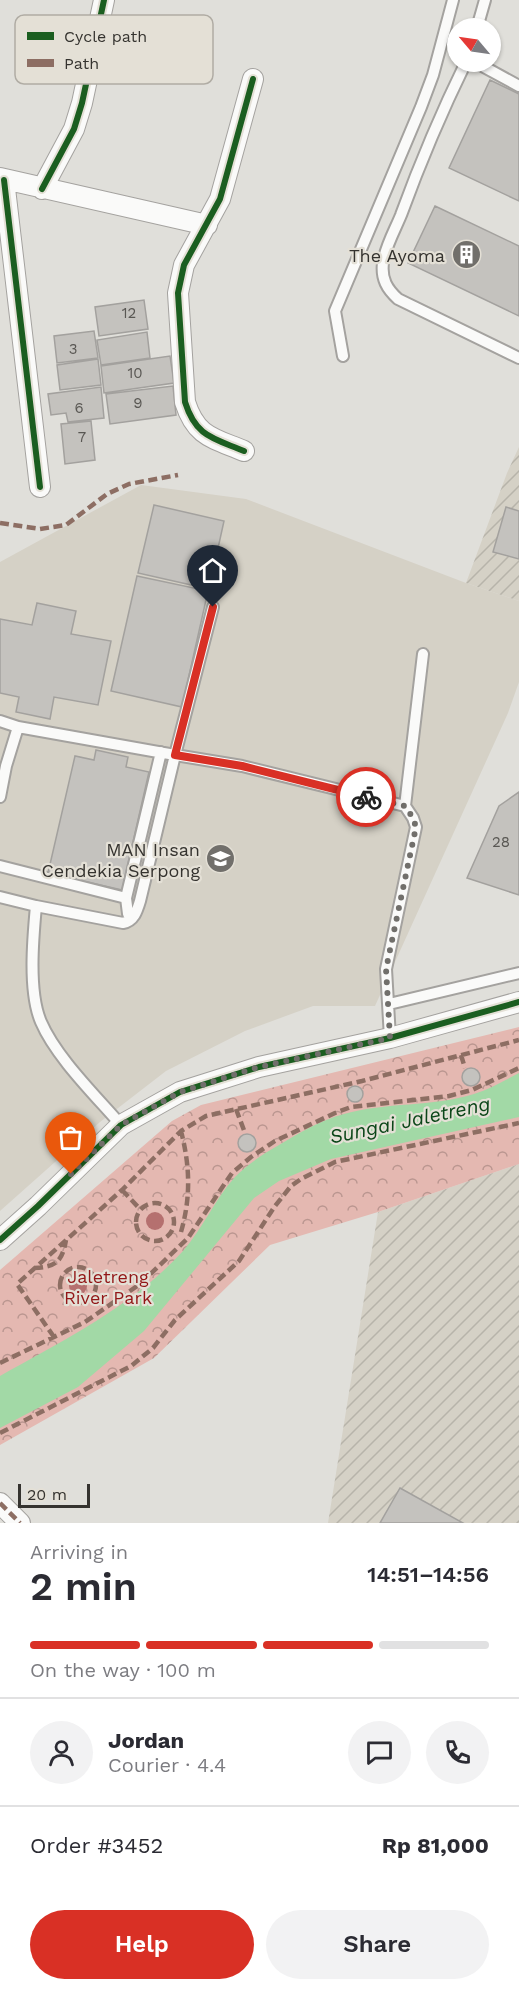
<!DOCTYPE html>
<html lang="en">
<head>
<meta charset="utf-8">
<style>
	:root { --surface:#fff; --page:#f2f2f3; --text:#2b2b33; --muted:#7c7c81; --line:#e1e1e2; --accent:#d93025 }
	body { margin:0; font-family:"Work Sans",sans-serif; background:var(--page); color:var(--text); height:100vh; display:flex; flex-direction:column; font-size:22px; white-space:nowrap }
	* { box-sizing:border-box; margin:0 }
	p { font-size:20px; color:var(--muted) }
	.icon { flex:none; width:33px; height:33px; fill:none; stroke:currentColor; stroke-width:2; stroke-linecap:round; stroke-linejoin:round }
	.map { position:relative; height:1523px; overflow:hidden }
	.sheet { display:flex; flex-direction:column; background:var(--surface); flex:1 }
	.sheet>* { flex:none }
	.needle { width:39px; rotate:299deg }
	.buttons { position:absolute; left:447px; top:18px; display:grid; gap:12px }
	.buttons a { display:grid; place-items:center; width:54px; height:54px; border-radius:50%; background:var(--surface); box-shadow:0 2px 4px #0004; font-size:30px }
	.scale { position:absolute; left:18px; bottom:15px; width:72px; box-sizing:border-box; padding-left:6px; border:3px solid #35332f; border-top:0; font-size:16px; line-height:21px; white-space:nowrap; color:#35332f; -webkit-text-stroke:4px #e4e0d6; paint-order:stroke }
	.pin { position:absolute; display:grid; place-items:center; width:51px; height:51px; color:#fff; margin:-62px -26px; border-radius:50% 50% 50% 0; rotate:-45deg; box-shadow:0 0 6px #0007 }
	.pin .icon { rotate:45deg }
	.courier { position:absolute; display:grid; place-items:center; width:60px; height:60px; margin:-30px; border:4px solid #d93025; border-radius:50%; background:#fff; color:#222; box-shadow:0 2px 8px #0007 }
	.headline em { font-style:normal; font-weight:600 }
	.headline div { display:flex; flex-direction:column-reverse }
	.headline { display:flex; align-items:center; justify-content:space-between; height:102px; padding:0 30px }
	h1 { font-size:39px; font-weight:600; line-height:45px }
	.bar { display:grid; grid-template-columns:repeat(4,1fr); gap:9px 6px; align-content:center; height:72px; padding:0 30px }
	.bar i { height:8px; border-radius:4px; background:var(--line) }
	.bar .on { background:var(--accent) }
	.bar p { grid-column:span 4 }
	.line { display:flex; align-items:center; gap:15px; padding:0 30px; border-top:2px solid var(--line) }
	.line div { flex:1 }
	.round { display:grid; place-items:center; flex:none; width:63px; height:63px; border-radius:32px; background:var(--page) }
	.button { display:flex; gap:12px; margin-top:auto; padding:12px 30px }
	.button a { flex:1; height:69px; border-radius:36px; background:var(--accent); color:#fff; font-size:24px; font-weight:600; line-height:69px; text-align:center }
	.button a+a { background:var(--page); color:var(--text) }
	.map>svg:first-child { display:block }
</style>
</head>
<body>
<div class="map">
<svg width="519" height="1523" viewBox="0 0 519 1523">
	<defs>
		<pattern id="industrial-furrows" width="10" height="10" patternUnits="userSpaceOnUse" patternTransform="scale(1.5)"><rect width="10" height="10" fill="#d5d1c6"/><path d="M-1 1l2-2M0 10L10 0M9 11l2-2" fill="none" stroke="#b7b4aa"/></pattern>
		<pattern id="park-crowns" width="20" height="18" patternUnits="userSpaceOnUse" patternTransform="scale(1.5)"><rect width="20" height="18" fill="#e4b8b1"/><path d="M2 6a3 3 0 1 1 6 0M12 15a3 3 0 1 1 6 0" fill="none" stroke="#ba9690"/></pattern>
	</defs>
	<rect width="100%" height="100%" fill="#e0dfda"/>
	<path fill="#d5d1c6" d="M141,485L246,499L466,583L519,601V682L508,713L375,1006H313L245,1031L166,1071L100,1122L0,1211V562Z"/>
	<path fill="url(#industrial-furrows)" d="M519,447V601L466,583L507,473Z
		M519,1164V1523H328L378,1212Z"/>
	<path fill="url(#park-crowns)" d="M519,1027V1164L378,1212L270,1245L154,1358L0,1445V1270L172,1121L201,1105Z"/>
	<path fill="#a2d9a6" d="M519,1073V1117L331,1159L279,1181L254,1198L144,1331L78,1387L0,1428V1376C64,1340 133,1306 183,1251C203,1228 215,1199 235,1177C248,1164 263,1154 279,1145C299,1133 321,1120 344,1114C386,1102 432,1107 474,1094C490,1089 505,1080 519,1073Z"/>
	<path fill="#c4c2be" stroke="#a3a19e" stroke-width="1.5" d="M490,80L519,94V201L449,168Z
		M435,206L519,246V316L408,263Z
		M144,300L148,329L99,336L95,307Z
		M94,331L98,358L57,363L54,336Z
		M147,332L150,358L101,365L97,340Z
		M170,356L174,383L104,393L101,366Z
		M98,359L101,385L60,390L57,365Z
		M173,386L176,415L110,424L106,394Z
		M101,387L104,418L68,422L66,413L51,415L48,394Z
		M91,421L95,460L65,464L61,424Z
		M154,505L224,521L209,589L138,573Z
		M506,507L519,511V559L493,552Z
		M137,576L208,591L182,707L111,691Z
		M37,603L76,611L71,634L111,641L98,705L54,697L50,719L16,712L19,697L0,693V619L32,625Z
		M96,750L128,757L126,767L149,772L122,890L48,873L75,756L94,760Z
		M519,792V895L467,878L499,806Z
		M462 1077a9 9 0 1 1 18 0a9 9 0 1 1-18 0Z
		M347 1094a8 8 0 1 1 16 0a8 8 0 1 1-16 0Z
		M238 1143a9 9 0 1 1 18 0a9 9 0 1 1-18 0Z
		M400,1488L463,1523H380Z"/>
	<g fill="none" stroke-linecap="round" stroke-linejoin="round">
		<defs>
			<path id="lane" d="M477,28L485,0
				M466,62C442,111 420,163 401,215C395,230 385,247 383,263C381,279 387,289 398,299L519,358
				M475,62L519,86
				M343,356L335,311L421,107L433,75L453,0
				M0,721L18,727
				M0,797L6,766L18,727L175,755L213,607
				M0,866L126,898
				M0,897L36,906C33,938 28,992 41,1022C56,1057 95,1095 121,1125
				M36,906L123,923C134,921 137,911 140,901L175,755L242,766L405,806
				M133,917L128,914L126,898L161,752
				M389,1004L519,973
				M390,1038L386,969L416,827L413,818L405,806L423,654"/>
			<path id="street" d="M0,178L207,225
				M4,180L40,487
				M42,189L74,129L82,103L104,0
				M244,451C213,438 196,437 185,402L178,293L184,265L220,199L253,79
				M0,1240L38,1206L121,1125L180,1092L259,1067L390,1038L519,1002
				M0,1503L20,1523"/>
		</defs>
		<use href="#lane" stroke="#a4a29f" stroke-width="14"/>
		<use href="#street" stroke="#a4a29f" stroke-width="22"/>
		<use href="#lane" stroke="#fafaf9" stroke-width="10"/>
		<use href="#street" stroke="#fafaf9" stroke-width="20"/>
		<path stroke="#8d6e63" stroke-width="4.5" stroke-dasharray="9 4.5" stroke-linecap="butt" d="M0,523L40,529L66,525L107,494L129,484L178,475
			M461,1055L465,1068
			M236,1109L245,1133
			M122,1190L140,1209
			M136 1222a19 19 0 1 1 38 0a19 19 0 1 1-38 0Z
			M181,1232C191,1197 190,1166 181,1131
			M60 1285a18 18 0 1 1 36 0a18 18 0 1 1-36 0Z
			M34,1268C56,1267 62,1262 66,1240
			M54,1337L17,1284L122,1190L181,1131L206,1116L362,1081L519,1040
			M0,1363L85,1322L140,1284L188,1238L232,1173L251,1157L275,1141L335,1113L351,1107L449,1096L472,1090L519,1068
			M0,1433L131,1366L153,1348L175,1320L239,1261L275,1206L291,1186L301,1179L335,1162L519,1123
			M0,1503L20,1523"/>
		<defs>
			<path id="cycleway" d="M4,180L40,487
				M42,189L74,129L82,103L104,0
				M244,451C213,438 196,437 185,402L178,293L184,265L220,199L253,79
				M0,1240L38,1206L121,1125L180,1092L259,1067L390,1038L519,1002"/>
		</defs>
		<use href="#cycleway" stroke="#e4e0d6" stroke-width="10"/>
		<use href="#cycleway" stroke="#1b5e20" stroke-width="6"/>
	</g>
	<g fill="#b5706f">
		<circle cx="155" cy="1221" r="9"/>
		<circle cx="78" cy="1286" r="9"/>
	</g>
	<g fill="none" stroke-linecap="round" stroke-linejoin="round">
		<path stroke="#716f6b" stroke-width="6" stroke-dasharray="0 10.8" d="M71,1174L121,1125L180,1092L259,1067L390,1038L386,969L416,827L413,818L405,806L366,797"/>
		<path stroke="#d93025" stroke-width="8" d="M213,607L175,755L242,766L366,797"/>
	</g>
	<defs>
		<symbol id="building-disc" viewBox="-11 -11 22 22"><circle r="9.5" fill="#716f6b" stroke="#e4e0d6"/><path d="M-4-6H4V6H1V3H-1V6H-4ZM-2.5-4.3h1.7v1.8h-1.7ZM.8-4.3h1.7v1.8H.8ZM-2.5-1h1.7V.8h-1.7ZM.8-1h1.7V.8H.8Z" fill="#fff"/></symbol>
		<symbol id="school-disc" viewBox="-11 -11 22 22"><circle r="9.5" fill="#716f6b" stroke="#e4e0d6"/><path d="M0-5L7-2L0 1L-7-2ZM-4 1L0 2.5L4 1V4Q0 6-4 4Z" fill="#fff"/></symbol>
	</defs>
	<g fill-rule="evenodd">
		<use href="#building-disc" x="450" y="238" width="33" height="33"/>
		<use href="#school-disc" x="204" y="842" width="33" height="33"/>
	</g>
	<g text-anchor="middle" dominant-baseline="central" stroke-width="4.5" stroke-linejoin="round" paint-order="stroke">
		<g font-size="15" fill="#595753">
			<text x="129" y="313">12</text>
			<text x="73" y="349">3</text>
			<text x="135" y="373">10</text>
			<text x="138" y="403">9</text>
			<text x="79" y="408">6</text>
			<text x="82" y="437">7</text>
			<text x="501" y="842">28</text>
		</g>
		<g font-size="18" fill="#35332f" stroke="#e4e0d6" text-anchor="end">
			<text x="445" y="255">The Ayoma</text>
			<text x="200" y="849">MAN Insan<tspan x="200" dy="21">Cendekia Serpong</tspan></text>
		</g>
		<g font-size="18" fill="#921617" stroke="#e4e0d6">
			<text x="108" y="1276">Jaletreng<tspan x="108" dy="21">River Park</tspan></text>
		</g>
		<g font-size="20" font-style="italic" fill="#0b4618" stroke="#e4e0d6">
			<text transform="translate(410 1120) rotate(-12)">Sungai Jaletreng</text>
		</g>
	</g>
	<rect x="15" y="15" width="198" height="69" rx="9" fill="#e4e0d6" stroke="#b0aca4" stroke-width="1.5"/>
	<rect x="27" y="32" width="27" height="8" fill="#1b5e20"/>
	<rect x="27" y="59" width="27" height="8" fill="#8d6e63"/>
	<g font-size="16" fill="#35332f">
		<text x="64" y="42">Cycle path</text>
		<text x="64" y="69">Path</text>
	</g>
</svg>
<div class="buttons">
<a><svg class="needle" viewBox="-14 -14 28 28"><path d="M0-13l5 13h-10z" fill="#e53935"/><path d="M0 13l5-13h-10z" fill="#7c7c81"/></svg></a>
</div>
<div class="scale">20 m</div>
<div class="pin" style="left:71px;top:1174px;background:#ea580c"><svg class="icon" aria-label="bag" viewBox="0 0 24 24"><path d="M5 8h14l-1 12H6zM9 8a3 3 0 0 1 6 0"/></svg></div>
<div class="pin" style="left:213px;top:607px;background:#1f2937"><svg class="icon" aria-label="home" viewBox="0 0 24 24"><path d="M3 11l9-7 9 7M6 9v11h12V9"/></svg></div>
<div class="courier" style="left:366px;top:797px"><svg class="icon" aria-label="bike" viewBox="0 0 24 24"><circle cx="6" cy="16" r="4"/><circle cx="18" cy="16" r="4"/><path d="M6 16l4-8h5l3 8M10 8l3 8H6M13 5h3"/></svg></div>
</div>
<section class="sheet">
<div class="headline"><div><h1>2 min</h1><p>Arriving in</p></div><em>14:51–14:56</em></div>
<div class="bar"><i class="on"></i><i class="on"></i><i class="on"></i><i></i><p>On the way · 100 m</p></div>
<div class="line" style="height:108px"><a class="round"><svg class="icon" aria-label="person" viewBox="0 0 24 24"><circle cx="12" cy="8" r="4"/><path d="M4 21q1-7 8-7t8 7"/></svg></a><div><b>Jordan</b><p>Courier · 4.4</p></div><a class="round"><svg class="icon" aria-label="chat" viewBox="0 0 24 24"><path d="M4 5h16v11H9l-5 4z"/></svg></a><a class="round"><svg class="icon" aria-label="phone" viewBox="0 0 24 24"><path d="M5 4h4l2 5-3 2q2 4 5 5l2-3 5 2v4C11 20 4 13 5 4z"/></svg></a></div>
<div class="line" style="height:78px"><div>Order #3452</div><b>Rp 81,000</b></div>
<div class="button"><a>Help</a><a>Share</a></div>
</section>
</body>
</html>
